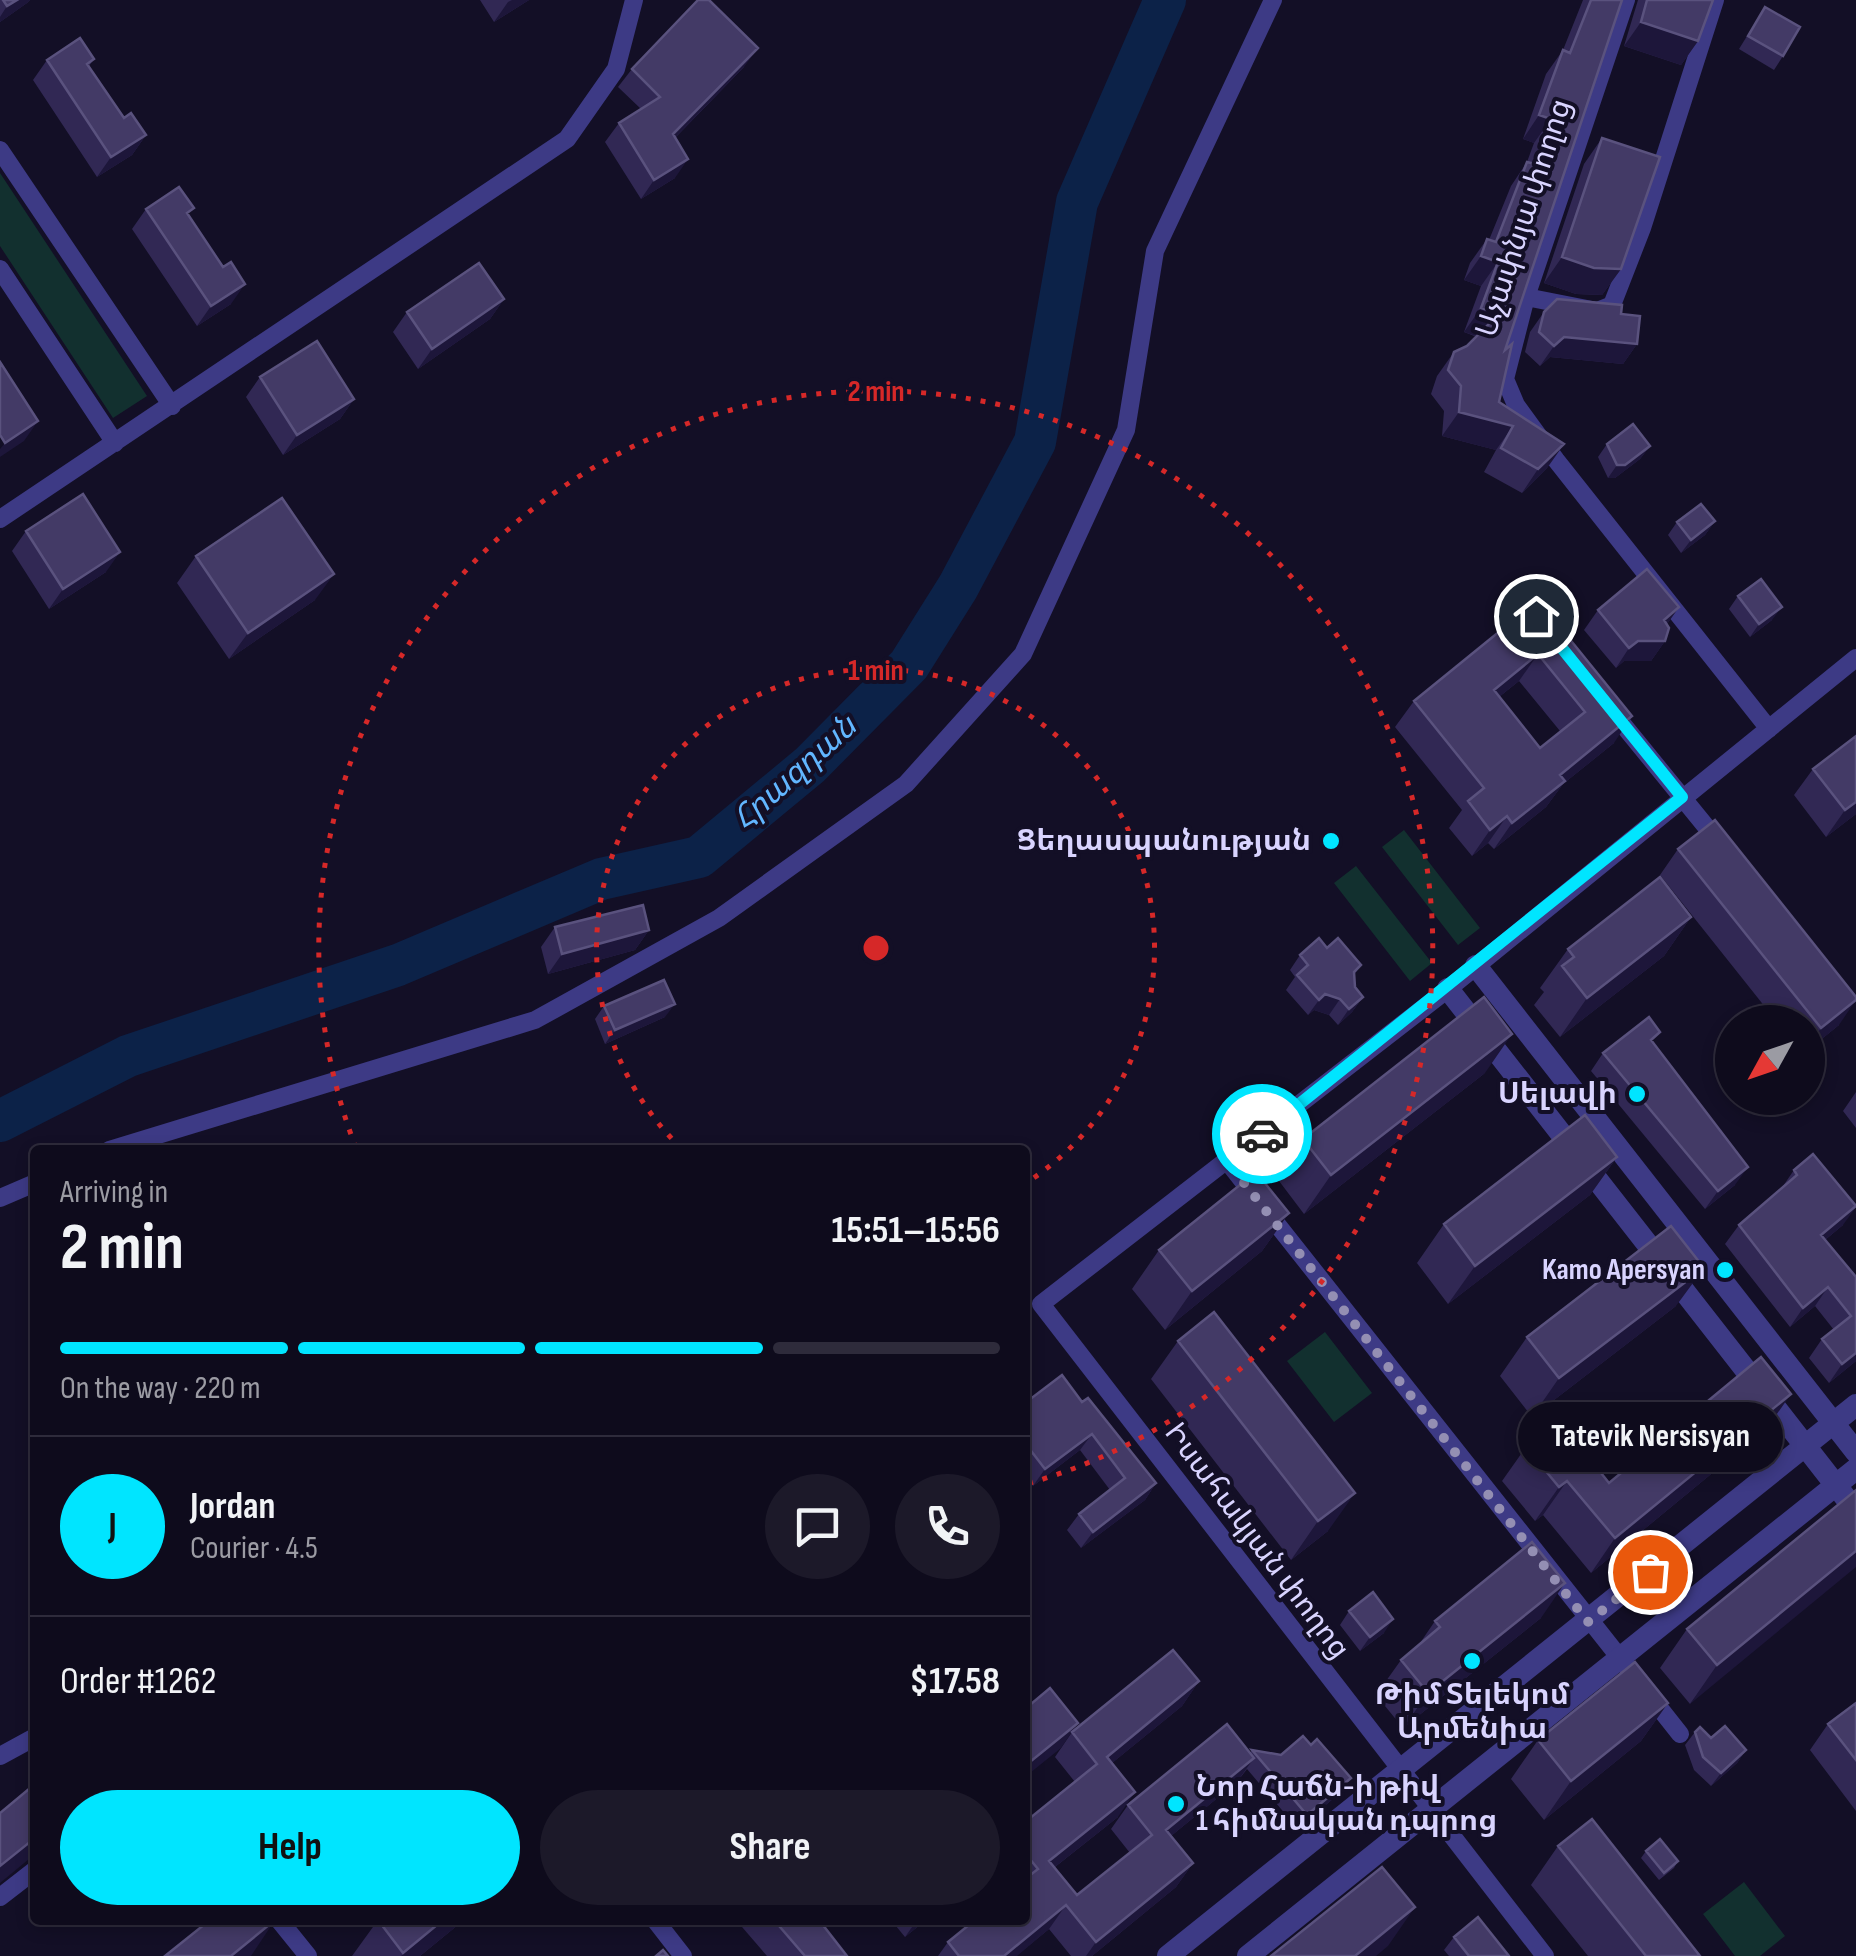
<!DOCTYPE html>
<html lang="en">
<head>
<meta charset="utf-8">
<style>
	:root { --surface:#0e0b1c; --page:#1c1929; --text:#f1f3f6; --muted:#9b9ba3; --line:#2e2b3b; --accent:#00e5ff }
	body { margin:0; font-family:"Sofia Sans Condensed","Noto Sans Armenian",sans-serif; background:var(--page); color:var(--text); height:100vh; display:flex; flex-direction:column; font-size:38px; white-space:nowrap }
	* { box-sizing:border-box; margin:0 }
	p { font-size:32px; color:var(--muted) }
	.icon { flex:none; width:55px; height:55px; fill:none; stroke:currentColor; stroke-width:2; stroke-linecap:round; stroke-linejoin:round }
	.map { position:relative; flex:1; overflow:hidden }
	.drawer { position:absolute; left:30px; top:1145px; width:1000px; height:780px; display:flex; flex-direction:column; background:var(--surface); border-radius:10px; box-shadow:0 5px 15px #0003,0 0 0 2px var(--line) }
	.drawer>* { flex:none }
	.needle { width:65px; rotate:230deg }
	.buttons { position:absolute; left:1715px; top:1005px; display:grid; gap:20px }
	.buttons a { display:grid; place-items:center; width:110px; height:110px; border-radius:50%; background:var(--surface); box-shadow:0 5px 15px #0003,0 0 0 2px var(--line); font-size:50px }
	.pin { position:absolute; display:grid; place-items:center; width:85px; height:85px; color:#fff; margin:-42px; border:5px solid #fff; border-radius:50%; box-shadow:0 2px 10px #0007 }
	.courier { position:absolute; display:grid; place-items:center; width:100px; height:100px; margin:-50px; border:8px solid #00e5ff; border-radius:50%; background:#fff; color:#222; box-shadow:0 2px 12px #0007 }
	.bubble { position:absolute; height:70px; border-radius:35px; background:var(--surface); box-shadow:0 5px 15px #0003,0 0 0 2px var(--line); font-size:32px; font-weight:700; line-height:70px; text-align:center }
	.overview em { font-style:normal; font-weight:700 }
	.overview div { display:flex; flex-direction:column-reverse }
	.overview { display:flex; align-items:center; justify-content:space-between; height:170px; padding:0 30px }
	h1 { font-size:65px; font-weight:700; line-height:75px }
	.bar { display:grid; grid-template-columns:repeat(4,1fr); gap:15px 10px; align-content:center; height:120px; padding:0 30px }
	.bar i { height:12px; border-radius:8px; background:var(--line) }
	.bar .on { background:var(--accent) }
	.bar p { grid-column:span 4 }
	.line { display:flex; align-items:center; gap:25px; padding:0 30px; border-top:2px solid var(--line) }
	.line div { flex:1 }
	.round { display:grid; place-items:center; flex:none; width:105px; height:105px; border-radius:52px; background:var(--page) }
	.action { display:flex; gap:20px; margin-top:auto; padding:20px 30px }
	.action a { flex:1; height:115px; border-radius:60px; background:var(--accent); color:#111; font-size:40px; font-weight:700; line-height:115px; text-align:center }
	.action a+a { background:var(--page); color:var(--text) }
	.map>svg:first-child { display:block }
</style>
</head>
<body>
<div class="map">
<svg width="1856" height="1956" viewBox="0 0 1856 1956">
	<rect width="100%" height="100%" fill="#130f26"/>
	<path fill="#12302f" d="M0,173L147,396L113,418L0,246Z
		M1404,830L1480,928L1458,945L1382,847Z
		M1356,866L1432,963L1410,981L1334,883Z
		M1325,1332L1372,1393L1334,1422L1287,1361Z
		M1744,1882L1785,1936L1760,1956H1735L1703,1914Z"/>
	<g fill="none" stroke-linecap="round" stroke-linejoin="round">
		<path stroke="#0c2248" stroke-width="42" d="M0,1121L128,1056L398,965L601,879L699,857L810,765L909,665L958,587L1035,442L1077,202L1165,0"/>
		<path stroke="#3d3a85" stroke-width="18" d="M1626,0L1526,297L1505,379L1516,405L1556,460L1769,729
			M0,150L172,406
			M0,269L115,443
			M1526,297L1597,311L1612,305L1642,228L1715,0
			M0,519L567,139L616,69L634,0
			M1611,710L1721,845
			M109,1150L535,1020L719,918L906,784L1023,654L1126,430L1155,251L1273,0
			M1227,1161L1680,1734
			M0,1198L35,1183
			M0,1756L35,1737
			M0,1897L35,1870
			M279,1920L308,1956
			M655,1920L683,1956
			M1545,1956L1041,1304L1448,989L1856,658"/>
		<path stroke="#3d3a85" stroke-width="22" d="M1476,966L1856,1452
			M1448,989L1856,1511
			M1168,1956L1856,1405
			M1248,1956L1856,1469"/>
	</g>
	<path fill="#312854" fill-rule="evenodd" d="M0,0H30L27,3L0,22Z
		M480,0H529L494,22Z
		M1583,0H1622L1505,350L1499,402L1564,444L1547,468L1522,493L1484,472L1496,450L1442,436L1444,411L1431,394L1437,376L1454,352L1467,346L1477,337L1464,332L1481,286L1464,280L1470,263L1487,239L1489,240L1511,186L1527,162L1534,143L1523,139L1546,74L1563,50Z
		M1638,0H1713L1698,41L1681,65L1624,46Z
		M1765,7L1783,56L1774,70L1739,49Z
		M94,59L89,66L124,118L146,135L132,155L97,177L33,80L47,60Z
		M744,67L675,138V178L641,199L605,142L619,123L641,109L618,87L632,69Z
		M1602,138L1621,269L1602,295L1576,294L1544,283L1584,164Z
		M146,209L188,216L231,304L197,326L132,229Z
		M504,299L490,319L418,369L393,332L407,312Z
		M1544,312L1621,314L1637,344L1623,364L1550,357L1540,366L1525,352L1530,332Z
		M260,377L354,399L340,419L283,455L246,397Z
		M1607,444L1650,446L1640,459L1615,478H1608L1598,457Z
		M1715,521L1705,535L1681,553L1668,535L1677,522Z
		M26,531L106,572L49,609L12,551Z
		M196,556L315,600L229,659L177,583Z
		M1738,596L1772,620L1750,637L1729,609Z
		M1538,600L1614,743L1563,784L1546,807L1494,849L1488,843L1472,856L1449,828L1462,810L1395,727L1414,701ZM1519,681L1560,731L1540,748L1499,697Z
		M1679,607L1667,624L1665,641L1651,661H1624L1616,668L1584,630L1598,610Z
		M1813,769L1856,814L1826,837L1794,795Z
		M1678,849L1839,1025L1808,1050V1022H1777L1660,875Z
		M1691,917L1664,956L1560,1037L1534,1005L1544,992L1540,988L1568,949Z
		M555,927L649,930L635,950L548,974L541,947Z
		M1327,948L1361,965L1354,975L1355,987L1363,997L1352,1012L1338,1025L1329,1015L1314,1010L1308,1015L1286,990L1295,977L1290,970L1300,955Z
		M604,1006L665,1017L605,1044L595,1019Z
		M1653,1043L1735,1185L1705,1209L1591,1071L1603,1053Z
		M1485,1073L1304,1214L1276,1177L1303,1139Z
		M1856,1092V1128L1843,1111Z
		M1617,1157L1590,1195L1448,1304L1417,1263L1444,1224Z
		M1794,1170L1843,1225L1825,1240L1856,1277V1361L1829,1383L1809,1358L1822,1339L1834,1330L1815,1306L1790,1327L1725,1244L1739,1225L1781,1189Z
		M1289,1213L1262,1251L1165,1330L1132,1289L1159,1250Z
		M1676,1306L1532,1417L1500,1376L1527,1337Z
		M1178,1341L1328,1531L1291,1560L1151,1379Z
		M1082,1402L1156,1483L1145,1500L1081,1548L1067,1530L1079,1514L1110,1490L1080,1450L1033,1486L1025,1475V1403Z
		M1767,1428L1591,1573L1543,1515L1535,1521L1502,1481L1526,1447L1609,1483Z
		M1856,1490L1690,1704L1660,1668L1687,1629Z
		M1349,1611L1384,1633L1360,1651L1340,1625Z
		M1541,1618L1403,1728L1376,1695L1401,1660L1418,1646L1435,1621Z
		M1199,1681L1182,1706L1112,1763L1118,1817L1055,1867L1077,1895L1130,1853L1111,1829L1128,1805L1250,1753L1252,1750L1281,1755L1311,1745L1351,1778L1342,1791L1298,1829L1247,1769L1237,1782L1171,1836L1193,1863L1176,1887L1092,1956H1071L1049,1929L1016,1956H938L948,1942L1025,1920V1822L1075,1782L1055,1757L1072,1732Z
		M1668,1703L1641,1741L1544,1820L1511,1779L1538,1740Z
		M1856,1703V1811L1810,1750L1828,1724Z
		M1695,1732L1746,1750L1737,1763L1711,1786L1694,1770L1685,1745Z
		M1558,1846L1700,1956H1588L1531,1885Z
		M1646,1851L1678,1861L1674,1868L1659,1880L1641,1858Z
		M378,1920H464L420,1956H352Z
		M736,1920H819L847,1956H767Z
		M891,1920H926L905,1937Z
		M1454,1937L1509,1956H1449L1444,1950Z"/>
	<path fill="#1d163a" d="M17,0H30L27,3L0,22V17L7,6Z
		M512,0H529L494,22L508,2Z
		M1641,22L1698,41L1681,65L1624,46Z
		M758,48L744,67L660,153L673,134Z
		M1539,115L1551,119L1534,143L1523,139Z
		M146,135L132,155L97,177L111,157Z
		M688,159L675,178L641,199L654,180Z
		M1481,256L1498,262L1481,286L1464,280Z
		M1562,257L1621,269L1602,295L1576,294L1544,283Z
		M245,284L231,304L197,326L211,306Z
		M504,299L490,319L418,369L432,349Z
		M1481,308L1499,314L1482,338L1464,332Z
		M1564,337L1637,344L1623,364L1550,357L1540,366L1554,346Z
		M354,399L340,419L283,455L297,435Z
		M1459,412L1513,426L1496,450L1442,436Z
		M38,421L24,441L0,457V449L5,443Z
		M1564,444L1547,468L1522,493L1538,469Z
		M1650,446L1640,459L1615,478H1608L1617,465Z
		M1715,521L1705,535L1681,553L1691,540Z
		M120,552L106,572L49,609L63,589Z
		M334,574L315,600L229,659L248,633Z
		M1679,607L1665,627L1664,620Z
		M1782,607L1772,620L1750,637L1759,624Z
		M1638,641H1665L1651,661H1624L1616,668L1629,648Z
		M1538,654L1519,681L1475,716L1494,690Z
		M1632,716L1614,743L1563,784L1546,807L1494,849L1512,823L1560,775Z
		M1856,802V814L1826,837L1845,810Z
		M1507,816L1488,843L1472,856L1490,830Z
		M1691,917L1664,956L1560,1037L1587,998Z
		M649,930L635,950L548,974L562,954Z
		M1325,994L1340,999L1329,1015L1314,1010L1308,1015L1319,1000Z
		M1363,997L1352,1012L1338,1025L1349,1009Z
		M1856,1000L1839,1025L1808,1050V1047L1821,1028Z
		M675,1004L665,1017L605,1044L615,1030Z
		M1512,1034L1485,1073L1304,1214L1331,1175Z
		M1617,1157L1590,1195L1448,1304L1475,1266Z
		M1748,1167L1735,1185L1705,1209L1718,1191Z
		M1856,1207L1843,1225L1808,1254L1821,1235Z
		M1289,1213L1262,1251L1165,1330L1192,1291Z
		M1704,1268L1676,1306L1532,1417L1559,1378Z
		M1828,1287L1815,1306L1790,1327L1803,1308Z
		M1856,1353V1361L1829,1383L1842,1364Z
		M1791,1394L1767,1428L1591,1573L1615,1538Z
		M1092,1434L1080,1450L1033,1486L1045,1469Z
		M1567,1481L1543,1515L1535,1521L1559,1487Z
		M1156,1483L1145,1500L1081,1548L1093,1532Z
		M1355,1493L1328,1531L1291,1560L1318,1521Z
		M1856,1551V1567L1690,1704L1717,1665Z
		M1565,1583L1541,1618L1403,1728L1428,1693Z
		M1393,1619L1384,1633L1360,1651L1370,1637Z
		M1199,1681L1182,1706L1090,1781L1107,1757Z
		M1668,1703L1641,1741L1544,1820L1571,1781Z
		M1078,1723L1061,1748L1025,1777V1766Z
		M1746,1750L1737,1763L1711,1786L1721,1773Z
		M1254,1758L1237,1782L1149,1854L1166,1830Z
		M1351,1778L1342,1791L1298,1829L1307,1815Z
		M1135,1792L1118,1817L1032,1885L1049,1861Z
		M35,1838V1854L0,1883V1866Z
		M1193,1863L1176,1887L1092,1956H1086L1096,1942Z
		M1066,1905L1049,1929L1017,1956H1004Z
		M1415,1907L1388,1946L1376,1956H1355Z
		M275,1920L251,1956H231Z
		M443,1920H464L420,1956H401Z
		M917,1920H926L905,1937Z"/>
	<path fill="#433a66" stroke="#5a527e" stroke-width="2.5" fill-rule="evenodd" d="M3,0H17L7,6Z
		M698,0H709L758,48L673,134L688,159L654,180L619,123L660,97L632,69Z
		M1591,0H1622L1505,350L1512,344L1499,402L1564,444L1538,469L1501,448L1513,426L1459,412L1461,386L1448,370L1454,352L1467,346L1499,314L1481,308L1498,262L1481,256L1487,239L1496,242L1527,162L1535,164L1551,119L1539,115L1563,50L1570,53Z
		M1647,0H1713L1698,41L1641,22Z
		M1765,7L1800,27L1783,56L1748,36Z
		M80,38L94,59L87,64L124,118L131,113L146,135L111,157L47,60Z
		M1602,138L1660,157L1621,269L1594,268L1562,257Z
		M179,187L194,208L187,213L223,267L231,262L245,284L211,306L146,209Z
		M479,263L504,299L432,349L407,312Z
		M1557,299L1622,305L1621,314L1640,316L1637,344L1564,337L1554,346L1539,332L1544,312Z
		M317,341L354,399L297,435L260,377Z
		M0,362L38,421L5,443L0,435Z
		M1633,424L1650,446L1625,465H1617L1607,444Z
		M83,494L120,552L63,589L26,531Z
		M282,498L334,574L248,633L196,556Z
		M1701,504L1715,521L1691,540L1677,522Z
		M1647,569L1679,607L1664,620L1669,628L1665,641H1638L1629,648L1598,610Z
		M1761,579L1782,607L1759,624L1738,596Z
		M1538,600L1632,716L1560,775L1565,781L1512,823L1507,816L1490,830L1468,801L1484,788L1414,701ZM1538,654L1585,712L1540,748L1494,690Z
		M1856,736V802L1845,810L1813,769Z
		M1715,820L1856,997V1000L1821,1028L1678,849Z
		M1660,877L1691,917L1587,998L1562,966L1574,957L1568,949Z
		M643,905L649,930L562,954L555,927Z
		M1319,938L1327,948L1338,938L1361,965L1354,972L1355,987L1363,997L1349,1009L1340,999L1325,994L1319,1000L1297,975L1308,965L1300,955Z
		M664,980L675,1004L615,1030L604,1006Z
		M1484,997L1512,1034L1331,1175L1303,1139Z
		M1649,1017L1660,1032L1651,1040L1748,1167L1718,1191L1603,1053Z
		M1585,1115L1617,1157L1475,1266L1444,1224Z
		M1813,1154L1856,1206L1821,1235L1856,1277V1353L1842,1364L1822,1339L1851,1316L1828,1287L1803,1308L1739,1225L1797,1175L1794,1170Z
		M1256,1172L1289,1213L1192,1291L1159,1250Z
		M1671,1226L1704,1268L1559,1378L1527,1337Z
		M1214,1312L1355,1493L1318,1521L1178,1341Z
		M1761,1357L1791,1394L1615,1538L1567,1481L1559,1487L1526,1447L1559,1420L1609,1483Z
		M1062,1375L1082,1402L1088,1398L1156,1483L1093,1532L1079,1514L1125,1478L1092,1434L1045,1469L1025,1443V1403Z
		M1856,1490V1551L1717,1665L1687,1629Z
		M1532,1542L1565,1583L1428,1693L1401,1660L1440,1627L1435,1621Z
		M1373,1592L1393,1619L1370,1637L1349,1611Z
		M1173,1650L1199,1681L1107,1757L1135,1792L1049,1861L1077,1895L1152,1835L1128,1805L1227,1724L1254,1758L1166,1830L1193,1863L1096,1942L1066,1905L1004,1956H959L948,1942L975,1920H1025V1879L1038,1869L1025,1853V1822L1097,1764L1072,1732Z
		M1635,1662L1668,1703L1571,1781L1538,1740Z
		M1050,1688L1078,1723L1025,1766V1709Z
		M1856,1703V1760L1828,1724Z
		M1725,1726L1746,1750L1721,1773L1703,1757L1695,1732L1700,1727L1711,1738Z
		M1303,1736L1311,1745L1317,1739L1351,1778L1307,1815L1252,1750L1281,1755Z
		M35,1784V1838L0,1866V1813Z
		M1592,1819L1700,1956H1646L1558,1846Z
		M1660,1839L1678,1861L1664,1873L1646,1851Z
		M1382,1867L1415,1907L1355,1956H1271Z
		M1478,1917L1509,1956H1469L1454,1937Z
		M210,1920H275L231,1956H165Z
		M378,1920H443L403,1953Z
		M774,1920H819L847,1956H805Z
		M663,1950L668,1956H656Z"/>
	<g fill="none" stroke-linecap="round" stroke-linejoin="round">
		<path stroke="#948fb3" stroke-width="10" stroke-dasharray="0 18" d="M1262,1134L1227,1161L1588,1622L1650,1572"/>
		<path stroke="#00e5ff" stroke-width="12" d="M1262,1134L1682,797L1536,616"/>
	</g>
	<g fill="none" stroke="#d62828" stroke-width="5" stroke-dasharray="5 10">
		<path d="M682 1149A279 279 0 1 1 1026 1183"/>
		<path d="M356 1148A557 557 0 1 1 1030 1483"/>
	</g>
	<g fill="#00e5ff" stroke="#130f26" stroke-width="4">
		<circle cx="1331" cy="841" r="10"/>
		<circle cx="1637" cy="1094" r="10"/>
		<circle cx="1725" cy="1270" r="10"/>
		<circle cx="1472" cy="1661" r="10"/>
		<circle cx="1176" cy="1804" r="10"/>
	</g>
	<g text-anchor="middle" dominant-baseline="central" stroke-width="8" stroke-linejoin="round" paint-order="stroke">
		<g font-size="30" fill="#d9d4ff" stroke="#130f26">
			<text transform="translate(1524 218) rotate(-72)">Աչափնյա փողոց</text>
			<text transform="translate(1257 1541) rotate(53)">Իսահակյան փողոց</text>
		</g>
		<g font-size="30" font-weight="bold" fill="#d9d4ff" stroke="#130f26" text-anchor="end">
			<text x="1311" y="841">Ցեղասպանության</text>
			<text x="1617" y="1094">Սելավի</text>
			<text x="1705" y="1270">Kamo Apersyan</text>
			<text x="1472" y="1695" text-anchor="middle">Թիմ Տելեկոմ<tspan x="1472" dy="34">Արմենիա</tspan></text>
			<text x="1196" y="1787" text-anchor="start">Նոր Հաճն-ի թիվ<tspan x="1196" dy="34">1 հիմնական դպրոց</tspan></text>
		</g>
		<g font-size="32" font-style="italic" fill="#62b6ff" stroke="#130f26">
			<text transform="translate(795 773) rotate(-42)">Հրազդան</text>
		</g>
	</g>
	<circle cx="876" cy="948" r="15" fill="#d62828" stroke="#130f26" stroke-width="5"/>
	<g font-size="30" text-anchor="middle" font-weight="bold" fill="#d62828" stroke="#130f26" stroke-width="8" stroke-linejoin="round" paint-order="stroke">
		<text x="876" y="401">2 min</text>
		<text x="876" y="680">1 min</text>
	</g>
</svg>
<div class="buttons">
<a><svg class="needle" viewBox="-14 -14 28 28"><path d="M0-13l5 13h-10z" fill="#e53935"/><path d="M0 13l5-13h-10z" fill="#9b9ba3"/></svg></a>
</div>
<div class="pin" style="left:1650px;top:1572px;background:#ea580c"><svg class="icon" aria-label="bag" viewBox="0 0 24 24"><path d="M5 8h14l-1 12H6zM9 8a3 3 0 0 1 6 0"/></svg></div>
<div class="pin" style="left:1536px;top:616px;background:#1f2937"><svg class="icon" aria-label="home" viewBox="0 0 24 24"><path d="M3 11l9-7 9 7M6 9v11h12V9"/></svg></div>
<div class="courier" style="left:1262px;top:1134px"><svg class="icon" aria-label="car" viewBox="0 0 24 24"><path d="M5 17H2v-5l4-1 3-4h7l3 4 3 1v5h-3M9 17h6M6 11h13"/><circle cx="7" cy="17" r="2"/><circle cx="17" cy="17" r="2"/></svg></div>
<div class="bubble" style="left:1518px;top:1402px;width:265px">Tatevik Nersisyan</div>
<section class="drawer">
<div class="overview"><div><h1>2 min</h1><p>Arriving in</p></div><em>15:51–15:56</em></div>
<div class="bar"><i class="on"></i><i class="on"></i><i class="on"></i><i></i><p>On the way · 220 m</p></div>
<div class="line" style="height:180px"><b class="round" style="background:var(--accent);color:#111">J</b><div><b>Jordan</b><p>Courier · 4.5</p></div><a class="round"><svg class="icon" aria-label="chat" viewBox="0 0 24 24"><path d="M4 5h16v11H9l-5 4z"/></svg></a><a class="round"><svg class="icon" aria-label="phone" viewBox="0 0 24 24"><path d="M5 4h4l2 5-3 2q2 4 5 5l2-3 5 2v4C11 20 4 13 5 4z"/></svg></a></div>
<div class="line" style="height:130px"><div>Order #1262</div><b>$17.58</b></div>
<div class="action"><a>Help</a><a>Share</a></div>
</section>
</div>
</body>
</html>
